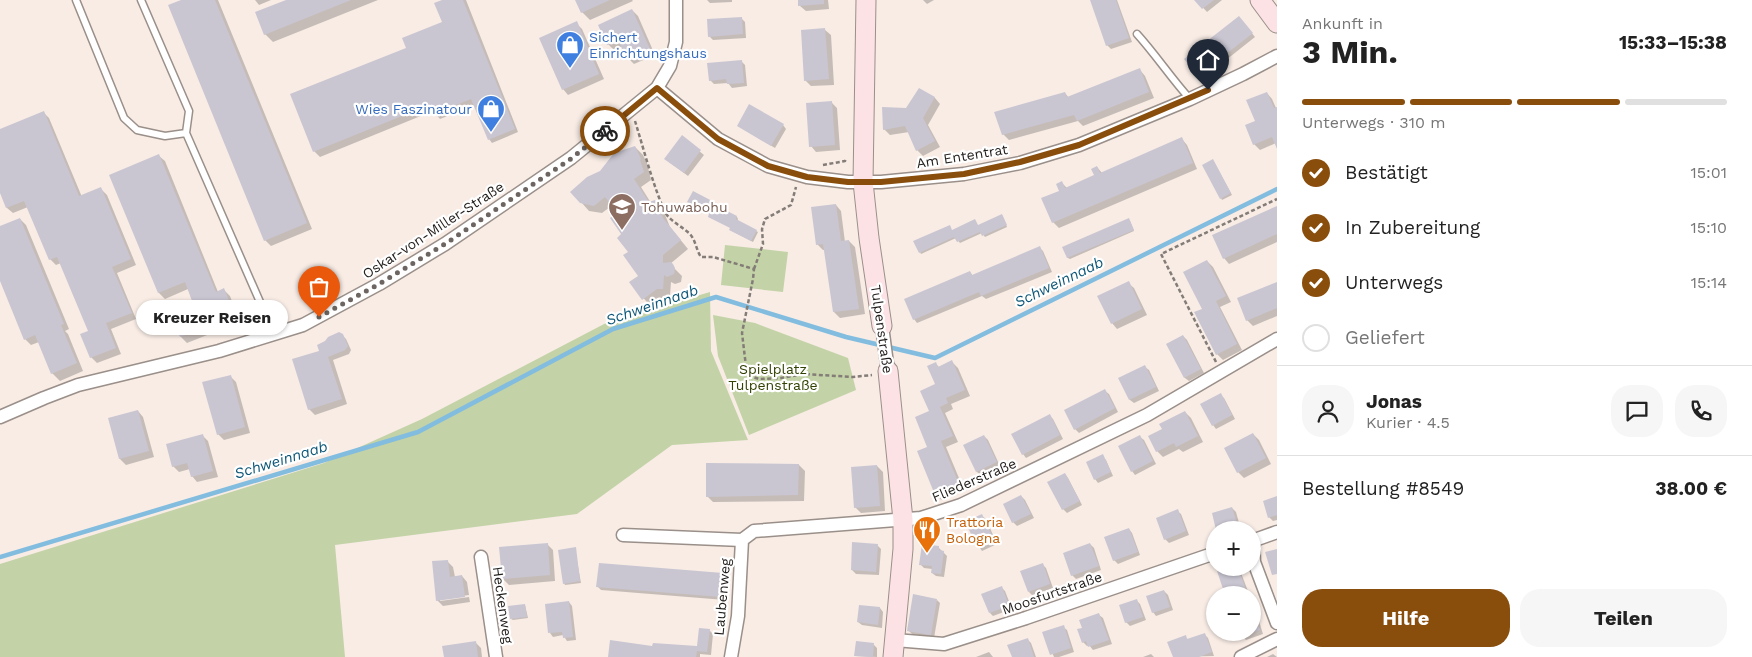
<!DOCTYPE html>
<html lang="de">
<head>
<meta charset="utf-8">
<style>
	:root { --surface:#fff; --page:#f6f6f6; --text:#222; --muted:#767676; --line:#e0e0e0; --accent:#894d0c }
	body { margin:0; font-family:"Work Sans",sans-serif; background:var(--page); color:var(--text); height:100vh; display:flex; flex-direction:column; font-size:19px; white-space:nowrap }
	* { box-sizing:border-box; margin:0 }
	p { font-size:16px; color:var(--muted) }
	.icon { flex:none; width:28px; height:28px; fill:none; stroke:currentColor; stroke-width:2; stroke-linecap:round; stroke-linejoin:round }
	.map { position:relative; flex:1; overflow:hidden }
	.side { display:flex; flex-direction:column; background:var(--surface); width:475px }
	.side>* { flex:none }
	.fabs { position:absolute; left:1206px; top:521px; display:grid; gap:10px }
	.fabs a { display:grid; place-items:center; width:55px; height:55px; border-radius:50%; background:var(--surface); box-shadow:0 1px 4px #0004; font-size:25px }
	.pin { position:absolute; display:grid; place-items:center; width:42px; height:42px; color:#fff; margin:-51px -21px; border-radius:50% 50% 50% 0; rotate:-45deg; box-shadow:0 0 5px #0007 }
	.pin .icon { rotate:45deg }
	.courier { position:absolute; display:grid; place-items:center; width:50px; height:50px; margin:-25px; border:4px solid #894d0c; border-radius:50%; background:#fff; color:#222; box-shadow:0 1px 6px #0007 }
	.bubble { position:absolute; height:35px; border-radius:18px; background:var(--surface); box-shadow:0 1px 4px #0004; font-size:16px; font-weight:700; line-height:35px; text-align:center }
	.overview em { font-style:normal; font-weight:700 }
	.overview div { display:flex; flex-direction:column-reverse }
	.overview { display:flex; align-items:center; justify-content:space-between; height:85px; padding:0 25px }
	h1 { font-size:32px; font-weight:700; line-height:38px }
	.bar { display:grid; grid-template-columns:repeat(4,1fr); gap:8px 5px; align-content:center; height:60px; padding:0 25px }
	.bar i { height:6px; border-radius:4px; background:var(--line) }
	.bar .on { background:var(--accent) }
	.bar p { grid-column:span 4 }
	.line { display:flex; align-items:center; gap:12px; padding:0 25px; border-top:1px solid var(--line) }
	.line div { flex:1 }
	.round { display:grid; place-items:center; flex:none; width:52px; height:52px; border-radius:20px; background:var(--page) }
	ol { padding:0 25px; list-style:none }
	li { display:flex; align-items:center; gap:15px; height:55px }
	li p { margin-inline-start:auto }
	li .icon { padding:5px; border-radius:50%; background:var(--accent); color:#fff; stroke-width:4 }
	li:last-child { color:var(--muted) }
	li i { width:28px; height:28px; border:2px solid var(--line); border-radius:50% }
	.primary-button { display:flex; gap:10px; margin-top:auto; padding:10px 25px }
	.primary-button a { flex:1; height:58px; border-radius:20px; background:var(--accent); color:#fff; font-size:20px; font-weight:700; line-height:58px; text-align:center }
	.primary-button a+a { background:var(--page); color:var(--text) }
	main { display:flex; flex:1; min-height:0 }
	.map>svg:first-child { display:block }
</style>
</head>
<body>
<main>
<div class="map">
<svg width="1277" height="657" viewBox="0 0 1277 657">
	<rect width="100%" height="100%" fill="#f8ece5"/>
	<path fill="#c3d3a7" d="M725,245L788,252L783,292L721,285Z
		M710,292L711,351L748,440L672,445L577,514L335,545L345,657H0V564L324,463L422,419L606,323Z
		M713,315L755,323L848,358L856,390L749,435L718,356Z"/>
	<path fill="#0003" d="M184,0H218L312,229L271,246L265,240Z
		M255,0H271L259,5Z
		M289,0H378L273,42L265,34Z
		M445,0H466L518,132L492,143L489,139L475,105L440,119L433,111L320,157L314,151L407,48L443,22Z
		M577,0H632L633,1L590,20L582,12Z
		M707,0H732V2L710,3Z
		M799,0H828L829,9L806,11L800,6Z
		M923,0H934L927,4Z
		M1092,0H1117L1132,42L1111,49L1107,45Z
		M1196,0H1222L1207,12Z
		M632,10L638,16L655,55L634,64L628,58L623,46L614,50L608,44Z
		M741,18L745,22L746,38L713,40L709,36Z
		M1242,21L1255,37L1202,79L1199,75Z
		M576,23L582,29L604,79L568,95L563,89Z
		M825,30L831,35L834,85L811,86L805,80Z
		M741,61L745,65L747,86L732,88L728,83L714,84L710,80Z
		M1140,70L1145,76L1154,98L1083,126L1078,121L1009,140L1003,134L1065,93L1069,98Z
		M919,89L935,98L940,104L928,125L940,147L923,156L917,150L909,132L890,135L884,129L906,109Z
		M1267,93L1272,99L1276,108V143L1260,150L1254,144L1257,122Z
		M832,103L837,108L840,150L816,152L811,146Z
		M43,112L49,118L82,197L101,189L107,195L136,265L117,273L136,319L111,329L121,354L97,363L91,357L89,331L61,263L56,265L50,259L28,207L13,213L7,208L0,189V130Z
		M783,125L786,129L775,148L738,126Z
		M682,137L704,155L688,176L669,162Z
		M1182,139L1187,145L1197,169L1059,228L1053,222L1062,183L1067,188L1095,176L1097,167L1102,173Z
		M635,147L643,155L647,163L651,180L641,187L651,203L655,202L663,210L670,227L688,249L670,264L682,276L681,282L675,284L671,282L670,296L665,297L651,307L631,283L640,277L610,207L602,213L589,211L581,202L601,172Z
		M159,156L165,161L218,292L224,290L230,296L240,322L187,343L181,337L171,311L194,302L188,289L165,299L159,293L111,175Z
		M1214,162L1232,195L1222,200L1221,198Z
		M694,192L737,217L738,219L737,221L756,231L758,232L753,242L732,231L731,228L711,214Z
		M836,205L841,211L845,242L849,241L855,247L865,314L840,318L834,312L825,250H823L817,244Z
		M1277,207V242L1229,264L1224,258Z
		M1003,217L1007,227L985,237L982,233L960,243L956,238L921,254L920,252L952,231L978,226Z
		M20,219L26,225L69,329L65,331L68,334L83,371L60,381L52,373L39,342L31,345L25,339L0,278V227Z
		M1130,221L1134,231L1070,259L1068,258L1064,248Z
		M1040,248L1043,251L1052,272L986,299L982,296L917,323L914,319L970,272L973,276Z
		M1207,261L1213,267L1231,302L1220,307L1242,350L1223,360L1217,354L1204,309Z
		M1128,283L1134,288L1147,315L1117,329L1112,323Z
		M1277,283V316L1253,326L1247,320Z
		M342,335L346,339L351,350L349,354L333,360L347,404L315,415L309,409L321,351Z
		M1183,336L1187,340L1204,373L1189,381L1185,378L1167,344Z
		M952,362L958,368L970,396L951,404L953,409L945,413L958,442L946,447L964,490L941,500L936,494L929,447L930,412L936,385V364L939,367Z
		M1145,367L1149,370L1159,391L1134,403L1130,400L1120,379Z
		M230,376L236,382L250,433L224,440L218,434Z
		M1105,391L1109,394L1118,412L1079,433L1075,429Z
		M1220,395L1224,398L1235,419L1216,429L1213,425Z
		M138,411L143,417L154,457L126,465L120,459L109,419Z
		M1185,412L1191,418L1203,442L1183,452L1179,449L1163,457L1157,451Z
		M1050,416L1053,419L1063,439L1026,458L1023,454Z
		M1253,434L1259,440L1271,464L1244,478L1238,472Z
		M202,435L208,441L218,477L197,482L192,476L190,469L179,472L173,466Z
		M984,436L988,440L1000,466L981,475L977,472L965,446Z
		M1140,437L1144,440L1156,464L1135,475L1132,471Z
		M1102,456L1106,460L1113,476L1098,483L1095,479Z
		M707,465H799L805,471L804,501L713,502L707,496Z
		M877,466L883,472L885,511L861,513L855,507Z
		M1065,474L1068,478L1082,505L1067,513L1063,509Z
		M1021,496L1025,500L1034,518L1017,526L1013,522Z
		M1277,498V520L1273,521L1269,517Z
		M1232,508L1236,512L1241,530H1218Z
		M1177,511L1181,514L1189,535L1169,543L1165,539Z
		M982,516L986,519L997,544L982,551L979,547Z
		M1129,529L1132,533L1140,555L1118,564L1114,560Z
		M547,544L553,550L555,581L509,585L503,579L501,548Z
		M1090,544L1094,548L1101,570L1076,579L1072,575Z
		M877,545L881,549L879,575L856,574L852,570Z
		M938,547L947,556L944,577L936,576L932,573V569L924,568L920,564Z
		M575,549L581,583L565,585L564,583Z
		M447,561L453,567L455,577L462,576L467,582L469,595L440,599V601L469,597L470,602L443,606L437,600Z
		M600,565L723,574L727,578L725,600L601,590L597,586Z
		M1043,565L1046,568L1053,588L1032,595L1029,592Z
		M1232,568H1238L1240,570L1249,594L1227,595L1219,572Z
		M1002,588L1005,591L1012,609L993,616L990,613Z
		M1164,591L1168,595L1173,610L1156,616L1153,612Z
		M937,600L940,603L934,638L912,634L908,630Z
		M1136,600L1140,604L1146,620L1130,626L1126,622Z
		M569,602L572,606L576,640L567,641L563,635L553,637L550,633Z
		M525,605L528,618L513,620L511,619Z
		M880,608L883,612L882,628L862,625L858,622Z
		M1099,615L1103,618L1112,644L1093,650L1089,645L1087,646L1083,642L1084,628Z
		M1254,615L1258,618L1263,634L1246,640L1242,636L1252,632Z
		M1063,627L1067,630L1074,652L1059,657H1054L1044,633Z
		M709,630L713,634L711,655L700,654V657H609L653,648H698Z
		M1204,634L1208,638L1214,656L1174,657L1185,637L1189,640Z
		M1027,639L1031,643L1036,657H1013Z
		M475,642L481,648L482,657H445Z
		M874,645L877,648V657L855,656Z
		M989,652L993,657H976Z
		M1151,654L1154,657H1143Z
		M1273,654L1277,657H1267Z"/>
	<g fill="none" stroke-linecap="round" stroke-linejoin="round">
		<path stroke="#82bcdf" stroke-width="4.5" d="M0,557L418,432L613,329L716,297L846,337L935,358L1277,189"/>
	</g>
	<path fill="#c9c6d2" d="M181,0H215L307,223L264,241L168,5Z
		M286,0H351L264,35L255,12Z
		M442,0H463L515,129L488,140L471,99L433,114L429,105L313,152L290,94L406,48L402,38L442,22L434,3Z
		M575,0H610L581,13Z
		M798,0H824V4L798,6Z
		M1090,0H1116L1129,38L1106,46Z
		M1194,0H1214L1202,9Z
		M632,9L650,49L627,59L618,40L607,45L598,25Z
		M1239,16L1253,33L1198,76L1184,59Z
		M742,17L743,34L708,37L707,19Z
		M577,21L599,74L562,90L539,38Z
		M825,28L829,79L804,81L801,30Z
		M742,60L744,83L727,84L726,79L709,81L707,63Z
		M1140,68L1149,92L1077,121L1074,115L1002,135L994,112L1065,92L1067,97Z
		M919,88L935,97L923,118L935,141L916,151L905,126L883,130L882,107L906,108Z
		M1267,92L1274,108L1277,107V149L1272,137L1253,145L1245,125L1255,121L1246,100Z
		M832,101L835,145L809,147L806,103Z
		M749,104L784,124L771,146L737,126Z
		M44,111L79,196L101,187L131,259L112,267L132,313L106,323L116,348L90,358L80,334L88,331L57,257L49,260L24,201L6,208L0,193V129Z
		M682,135L701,150L684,173L664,159Z
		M1182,137L1193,163L1052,223L1041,198L1059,191L1056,184L1062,181L1065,188L1094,175L1091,169L1097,166L1100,173Z
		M635,146L641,159L640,160L644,172L634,179L649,202L655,200L663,218L681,240L663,255V263L671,262L673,264L675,268L674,274L667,277L664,275L663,289H657L642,300L629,282L638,276L623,255L628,252L617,238L621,234L610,218L613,216L608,205L609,202L605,197L594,206L580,203L570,192L587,177L600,171L614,153Z
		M159,154L216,292L224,288L235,316L180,337L169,310L192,301L185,282L158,293L109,175Z
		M1213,159L1231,193L1220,199L1202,165Z
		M693,191L716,203L715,205L737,216L736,219L757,230L751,241L729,230L730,228L708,217L709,214L687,202Z
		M836,204L841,241L849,240L859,309L833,312L823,244L816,245L811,207Z
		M1277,206V234L1223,259L1212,235Z
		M1002,214L1007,225L982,236L980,232L957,242L954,237L919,253L913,241L950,225L952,230L975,219L978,225Z
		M20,218L64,324L61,325L77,363L51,374L35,335L24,340L0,281V226Z
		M1129,218L1134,230L1067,258L1062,247Z
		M1040,246L1049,268L981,296L979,292L913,320L904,299L970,271L972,275Z
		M1207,260L1226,296L1216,301L1237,344L1216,355L1194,312L1202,309L1183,272Z
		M1129,281L1142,309L1111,324L1097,296Z
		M1277,282V308L1246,321L1237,298Z
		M339,332L343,334L348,346L345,350L328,357L342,399L308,410L292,359L319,351L317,345L325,341L328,337Z
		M1183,335L1201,369L1184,378L1166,344Z
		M952,360L965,390L946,398L948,403L940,407L953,436L941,441L959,484L935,495L917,451L927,447L915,417L929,411L920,391L935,384L927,366L936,362L938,367Z
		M1145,365L1156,387L1129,400L1118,378Z
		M231,375L245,427L217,435L202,382Z
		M1105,389L1115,408L1074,430L1064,410Z
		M1221,393L1232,415L1212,426L1200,404Z
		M138,410L149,451L119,459L108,418Z
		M1185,411L1198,436L1176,447L1174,443L1156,452L1148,436L1162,429L1159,424Z
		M1050,414L1060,435L1022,455L1011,434Z
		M1253,433L1266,458L1237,473L1224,448Z
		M203,434L213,471L191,477L187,463L172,467L166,444Z
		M984,435L997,462L976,472L963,445Z
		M1140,435L1153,461L1131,472L1118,446Z
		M1103,454L1111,472L1094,480L1086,462Z
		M706,463L799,464L798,495L706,497Z
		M877,465L880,506L854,508L851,467Z
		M1065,473L1080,501L1062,510L1047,482Z
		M1021,495L1031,514L1012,523L1003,504Z
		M1277,496V515L1268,518L1263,501Z
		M1232,507L1238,527L1226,530H1216L1212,513Z
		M1178,509L1186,531L1164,540L1156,518Z
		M982,514L994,540L978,548L965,522Z
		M1129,528L1138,552L1113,561L1104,537Z
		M852,542L878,544L876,572L851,570Z
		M548,543L550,575L502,579L499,547Z
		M1090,543L1099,566L1071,576L1063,553Z
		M922,544L939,546V550L944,551L941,574L931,573L932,566L919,565Z
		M576,547L580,581L563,584L558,550Z
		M1277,549V574L1272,575L1265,552Z
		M448,560L450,577L462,575L465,597L436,601L432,561Z
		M599,563L723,573L721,597L596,587Z
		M1043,563L1050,584L1028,592L1020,571Z
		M1228,568H1238L1246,590L1233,595H1225L1217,571Z
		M1002,586L1009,606L989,613L981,594Z
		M1164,590L1170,607L1152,613L1146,596Z
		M913,594L937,599L931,635L907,631Z
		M1137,599L1143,617L1125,623L1119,605Z
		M569,601L573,637L563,638L562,632L548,633L545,604Z
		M525,604L527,617L510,619L508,606Z
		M859,605L880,607L878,625L857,622Z
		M1099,613L1109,640L1088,647L1086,641L1082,643L1077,629L1082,628L1079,620Z
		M1254,613L1260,630L1241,637L1240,632H1252V614Z
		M1064,625L1071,648L1050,655L1042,632Z
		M699,628L710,629L707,652L697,651L696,657H608L610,640L652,646L653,643L697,646Z
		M1205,633L1212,652L1199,657H1173L1167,642L1186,635L1187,639Z
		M1028,638L1034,657H1012L1007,645Z
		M476,641L478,657H444L442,646Z
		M856,641L874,643L873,657L854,656Z"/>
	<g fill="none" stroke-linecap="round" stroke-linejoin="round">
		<defs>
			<path id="lane" d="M76,0L124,118L137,130L165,136L186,133
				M141,0L189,111L186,133L274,334
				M1137,34C1156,55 1171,78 1190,99"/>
			<path id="street" d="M657,88L718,139L768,166L807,177L848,182H881L964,174L1020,163L1079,145L1190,99L1243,74L1277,56
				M882,326L888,371
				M0,417L44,398L78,385L219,351L303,325L379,284L445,244L571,158L657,88L670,66L676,42V0
				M623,535L742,540L754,531L921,518L961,505L1147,415L1277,339
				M1253,540L1254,562L1277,623
				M1252,541L1277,532
				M481,557L496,657
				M895,640L944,644L1026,618L1215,553
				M731,657L738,616L742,540
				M1241,657L1277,639"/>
			<path id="secondary" d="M866,0L863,182L869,238L882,326
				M1260,0L1277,23
				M888,371L903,520V549L893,657"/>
		</defs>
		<use href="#lane" stroke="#9a8f89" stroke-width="9"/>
		<use href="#street" stroke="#9a8f89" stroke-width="15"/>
		<use href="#secondary" stroke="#9a8f89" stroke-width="21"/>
		<path stroke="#837c77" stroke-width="2.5" stroke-dasharray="4 2.5" stroke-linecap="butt" d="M635,121C644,150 652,182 664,210C669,221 680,225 689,233C696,240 696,250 701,257H713L754,269L753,279L742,333L747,375L759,379L781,378L804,374L853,377L872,375
			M823,165L845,161L846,159
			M754,269L763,244L762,229L765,219L791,205L796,187
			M1216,362L1161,254L1277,199"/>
		<use href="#lane" stroke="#fff" stroke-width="6"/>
		<use href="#street" stroke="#fff" stroke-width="12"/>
		<use href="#secondary" stroke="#fce2e4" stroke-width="19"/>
	</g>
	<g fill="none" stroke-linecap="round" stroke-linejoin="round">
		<path stroke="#6c6561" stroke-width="5" stroke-dasharray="0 9" d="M319,317L379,284L445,244L572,158L605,131"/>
		<path stroke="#894d0c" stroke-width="6" d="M605,131L657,88L718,139L768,166L807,177L848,182H881L964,174L1020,162L1079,145L1208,90"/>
	</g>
	<defs>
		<symbol id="shop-pin" viewBox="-11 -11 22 30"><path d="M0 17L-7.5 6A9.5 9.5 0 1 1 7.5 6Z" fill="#3f7fe0" stroke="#fff"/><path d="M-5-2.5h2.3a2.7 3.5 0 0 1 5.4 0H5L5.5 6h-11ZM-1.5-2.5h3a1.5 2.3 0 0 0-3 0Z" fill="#fff"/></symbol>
		<symbol id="school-pin" viewBox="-11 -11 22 30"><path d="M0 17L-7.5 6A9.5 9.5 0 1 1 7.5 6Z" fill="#8d6e63" stroke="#fff"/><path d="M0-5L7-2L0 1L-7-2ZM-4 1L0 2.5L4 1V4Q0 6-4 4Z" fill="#fff"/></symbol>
		<symbol id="restaurant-pin" viewBox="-11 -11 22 30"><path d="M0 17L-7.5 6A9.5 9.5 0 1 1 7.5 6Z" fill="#e8710a" stroke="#fff"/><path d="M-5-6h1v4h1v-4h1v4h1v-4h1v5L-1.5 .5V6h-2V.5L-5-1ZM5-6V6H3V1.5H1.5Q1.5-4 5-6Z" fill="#fff"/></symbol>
	</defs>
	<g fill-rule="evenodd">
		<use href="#shop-pin" x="554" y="29" width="32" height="43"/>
		<use href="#shop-pin" x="475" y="93" width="32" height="43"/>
		<use href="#school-pin" x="606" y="191" width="32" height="43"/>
		<use href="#restaurant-pin" x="911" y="514" width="32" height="43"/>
	</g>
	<g text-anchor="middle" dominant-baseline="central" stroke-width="4.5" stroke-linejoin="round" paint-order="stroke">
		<g font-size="14" fill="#366cbe" stroke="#fff" text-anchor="start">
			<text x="589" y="37">Sichert<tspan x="589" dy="16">Einrichtungshaus</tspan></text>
			<text x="472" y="109" text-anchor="end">Wies Faszinatour</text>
		</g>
		<g font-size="14" fill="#211d1a" stroke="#fff">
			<text transform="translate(962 156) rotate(-9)">Am Ententrat</text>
			<text transform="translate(433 230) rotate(-33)">Oskar-von-Miller-Straße</text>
			<text transform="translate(882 329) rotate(82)">Tulpenstraße</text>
			<text transform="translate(974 480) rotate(-23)">Fliederstraße</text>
			<text transform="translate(1052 593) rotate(-19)">Moosfurtstraße</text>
			<text transform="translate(722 597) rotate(-85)">Laubenweg</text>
			<text transform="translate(503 605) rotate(82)">Heckenweg</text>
		</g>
		<g font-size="14" fill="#785e54" stroke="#fff" text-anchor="start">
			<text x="641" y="207">Tohuwabohu</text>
		</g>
		<g font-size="14" fill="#314202" stroke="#fff">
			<text x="773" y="369">Spielplatz<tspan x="773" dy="16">Tulpenstraße</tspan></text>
		</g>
		<g font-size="14" fill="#c56008" stroke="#fff" text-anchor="start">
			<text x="946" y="522">Trattoria<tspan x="946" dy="16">Bologna</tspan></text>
		</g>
		<g font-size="15" font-style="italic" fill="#0d5677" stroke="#fff">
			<text transform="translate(1059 282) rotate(-26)">Schweinnaab</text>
			<text transform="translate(652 305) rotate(-19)">Schweinnaab</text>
			<text transform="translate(281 460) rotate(-17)">Schweinnaab</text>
		</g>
	</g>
</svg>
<div class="fabs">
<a>+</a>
<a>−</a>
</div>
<div class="pin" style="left:319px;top:317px;background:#ea580c"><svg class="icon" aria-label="bag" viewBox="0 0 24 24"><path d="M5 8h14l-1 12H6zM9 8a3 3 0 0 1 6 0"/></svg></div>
<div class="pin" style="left:1208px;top:90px;background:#1f2937"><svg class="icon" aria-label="home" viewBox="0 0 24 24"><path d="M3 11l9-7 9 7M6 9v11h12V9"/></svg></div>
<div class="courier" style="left:605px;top:131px"><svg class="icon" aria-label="bike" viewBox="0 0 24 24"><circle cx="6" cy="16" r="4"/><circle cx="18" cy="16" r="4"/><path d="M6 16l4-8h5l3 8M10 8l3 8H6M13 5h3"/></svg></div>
<div class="bubble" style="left:136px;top:300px;width:152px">Kreuzer Reisen</div>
</div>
<section class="side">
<div class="overview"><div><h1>3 Min.</h1><p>Ankunft in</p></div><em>15:33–15:38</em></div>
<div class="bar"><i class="on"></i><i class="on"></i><i class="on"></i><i></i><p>Unterwegs · 310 m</p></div>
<ol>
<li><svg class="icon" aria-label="check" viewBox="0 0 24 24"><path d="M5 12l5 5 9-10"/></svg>Bestätigt<p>15:01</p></li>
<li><svg class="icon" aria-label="check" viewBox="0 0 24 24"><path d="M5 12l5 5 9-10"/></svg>In Zubereitung<p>15:10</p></li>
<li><svg class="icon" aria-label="check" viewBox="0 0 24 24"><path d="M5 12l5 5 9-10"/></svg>Unterwegs<p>15:14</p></li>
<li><i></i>Geliefert</li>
</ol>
<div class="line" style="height:90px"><a class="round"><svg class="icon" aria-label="person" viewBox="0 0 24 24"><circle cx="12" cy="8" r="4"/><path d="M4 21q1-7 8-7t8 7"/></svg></a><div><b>Jonas</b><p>Kurier · 4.5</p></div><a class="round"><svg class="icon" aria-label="chat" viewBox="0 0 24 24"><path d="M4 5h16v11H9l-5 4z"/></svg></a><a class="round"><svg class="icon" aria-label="phone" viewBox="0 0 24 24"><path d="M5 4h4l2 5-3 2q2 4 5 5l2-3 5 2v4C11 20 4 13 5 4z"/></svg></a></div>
<div class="line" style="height:65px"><div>Bestellung #8549</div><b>38.00 €</b></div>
<div class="primary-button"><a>Hilfe</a><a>Teilen</a></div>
</section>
</main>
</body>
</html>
